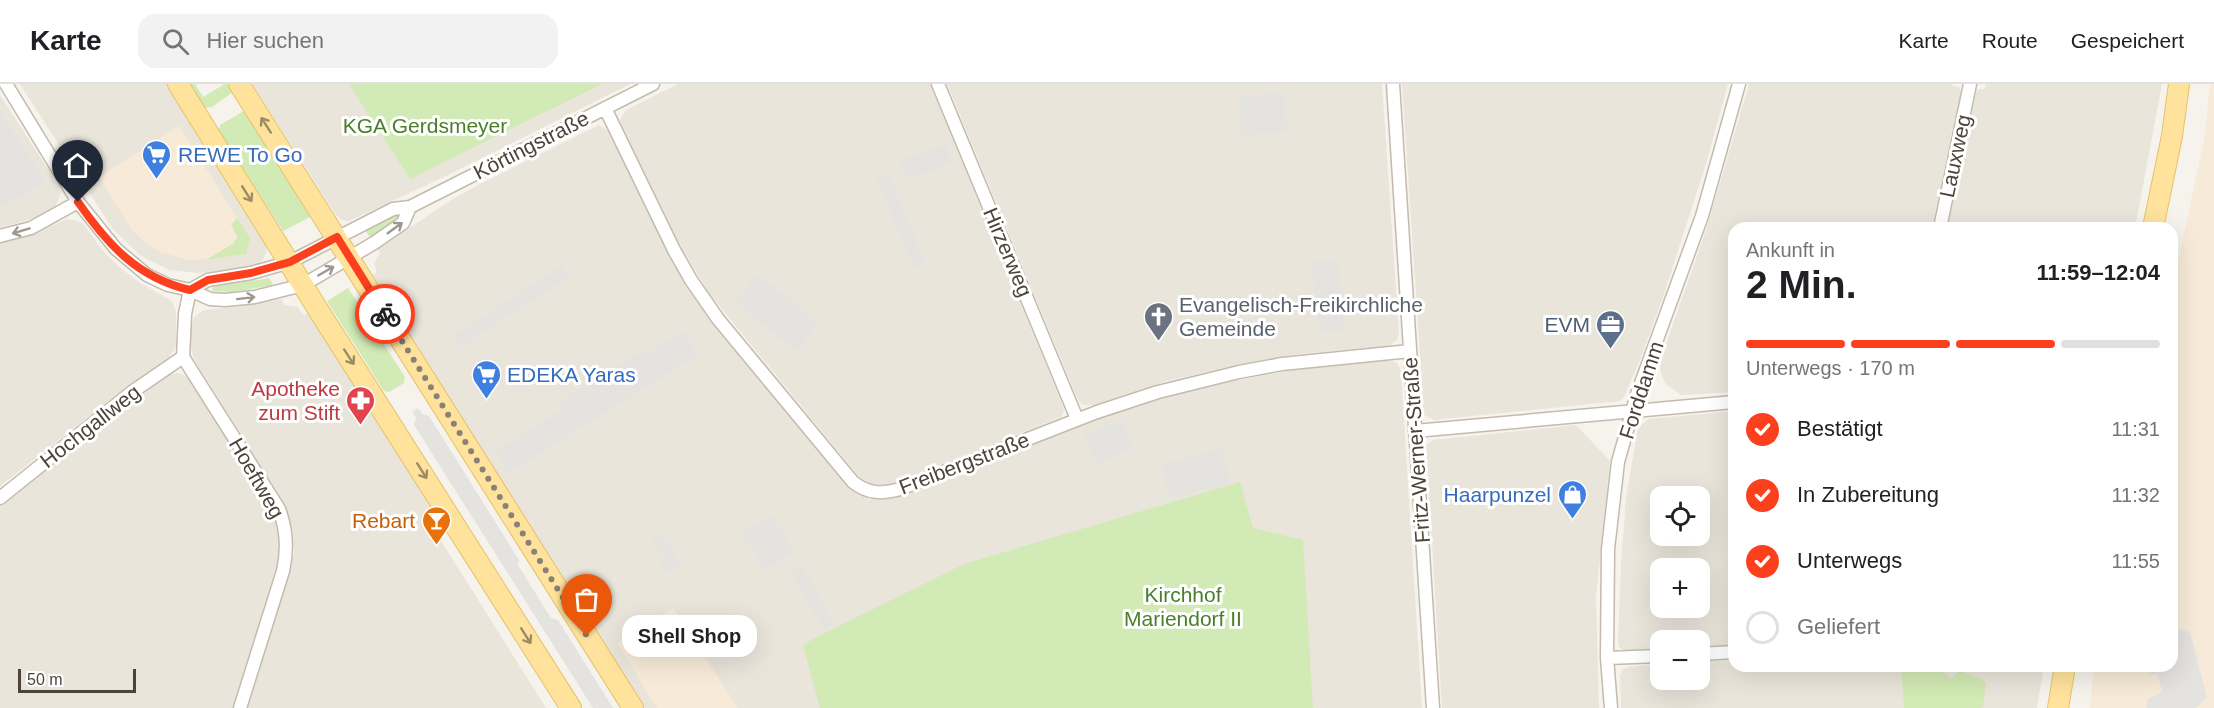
<!DOCTYPE html>
<html lang="de">
<head>
<meta charset="utf-8">
<style>
	:root { --surface:#fff; --page:#f2f2f2; --text:#202124; --muted:#757577; --line:#e0e0e0; --accent:#fc3f1d }
	body { margin:0; font-family:Arial,sans-serif; background:var(--page); color:var(--text); height:100vh; display:flex; flex-direction:column; font-size:22px; white-space:nowrap }
	* { box-sizing:border-box; margin:0 }
	p { font-size:20px; color:var(--muted) }
	.icon { flex:none; width:33px; height:33px; fill:none; stroke:currentColor; stroke-width:2; stroke-linecap:round; stroke-linejoin:round }
	.map { position:relative; flex:1; overflow:hidden }
	.side { position:absolute; left:1728px; top:138px; width:450px; height:450px; display:flex; flex-direction:column; background:var(--surface); border-radius:18px; box-shadow:0 6px 24px #0002 }
	.side>* { flex:none }
	.fabs { position:absolute; left:1650px; top:402px; display:grid; gap:12px }
	.fabs a { display:grid; place-items:center; width:60px; height:60px; border-radius:12px; background:var(--surface); box-shadow:0 6px 24px #0002; font-size:30px }
	.scale { position:absolute; left:18px; bottom:15px; width:118px; box-sizing:border-box; padding-left:6px; border:3px solid #4b4439; border-top:0; font-size:16px; line-height:21px; white-space:nowrap; color:#4b4439; -webkit-text-stroke:4px #fff; paint-order:stroke }
	.pin { position:absolute; display:grid; place-items:center; width:51px; height:51px; color:#fff; margin:-62px -26px; border-radius:50% 50% 50% 0; rotate:-45deg; box-shadow:0 0 6px #0007 }
	.pin .icon { rotate:45deg }
	.courier { position:absolute; display:grid; place-items:center; width:60px; height:60px; margin:-30px; border:4px solid #fc3f1d; border-radius:50%; background:#fff; color:#222; box-shadow:0 2px 8px #0007 }
	.bubble { position:absolute; height:42px; border-radius:18px; background:var(--surface); box-shadow:0 6px 24px #0002; font-size:20px; font-weight:800; line-height:42px; text-align:center }
	.head em { font-style:normal; font-weight:800 }
	.head div { display:flex; flex-direction:column-reverse }
	.head { display:flex; align-items:center; justify-content:space-between; height:102px; padding:0 18px }
	h1 { font-size:39px; font-weight:800; line-height:45px }
	.bar { display:grid; grid-template-columns:repeat(4,1fr); gap:9px 6px; align-content:center; height:72px; padding:0 18px }
	.bar i { height:8px; border-radius:4px; background:var(--line) }
	.bar .selected { background:var(--accent) }
	.bar p { grid-column:span 4 }
	ol { padding:0 18px; list-style:none }
	li { display:flex; align-items:center; gap:18px; height:66px }
	li p { margin-inline-start:auto }
	li .icon { padding:6px; border-radius:50%; background:var(--accent); color:#fff; stroke-width:4 }
	li:last-child { color:var(--muted) }
	li i { width:33px; height:33px; border:3px solid var(--line); border-radius:50% }
	header { display:flex; align-items:center; gap:36px; box-sizing:border-box; height:84px; padding:0 30px; background:var(--surface); border-bottom:2px solid var(--line) }
	header strong { font-size:28px }
	nav { display:flex; gap:33px; margin-inline-start:auto; font-size:21px }
	.search { width:420px; height:54px; background:var(--page); display:flex; align-items:center; gap:15px; box-sizing:border-box; padding:0 21px; border-radius:18px; color:var(--muted); font-size:22px }
	.map>svg:first-child { display:block }
</style>
</head>
<body>
<header>
<strong>Karte</strong>
<div class="search"><svg class="icon" aria-label="search" viewBox="0 0 24 24"><circle cx="10" cy="10" r="6"/><path d="M15 15l6 6"/></svg>Hier suchen</div>
<nav><a>Karte</a><a>Route</a><a>Gespeichert</a></nav>
</header>
<div class="map">
<svg width="2214" height="624" viewBox="0 0 2214 624">
	<rect width="100%" height="100%" fill="#f6f3ec"/>
	<path fill="#eae5da" fill-rule="evenodd" d="M20,0H167L264,155L267,166L263,176L253,182L200,189L169,186L141,172L112,144Z
		M252,0H630L448,91L349,137L342,136L336,131Z
		M678,0H930L1063,322L1064,327L1061,333L888,401L871,400L860,394L709,209L680,161L622,42L620,36L626,26Z
		M947,0H1382L1399,249L1397,256L1389,262L1297,270L1228,283L1167,297L1094,321H1083L1078,316Z
		M1402,0H1728L1706,80L1663,213L1640,276L1624,313L1620,317L1434,336L1424,331Z
		M1749,0H1952L1953,2L1959,3L1961,8L1932,144H1734V308L1681,311L1665,299L1661,289L1660,277L1707,143Z
		M1986,0H2162L2135,144H1947L1976,8L1979,5H1985Z
		M0,11L59,102L61,110L55,123L41,132L0,144Z
		M599,41L608,47L668,168L703,225L850,404L869,415L882,416L898,412L1100,334L1197,304L1308,283L1386,276L1397,279L1401,287L1422,624H644L373,191L377,189L374,179L380,170L378,165L451,116L480,100Z
		M67,135L78,137L84,141L104,168L119,183L140,199L172,217L176,228V262L169,274L124,305L0,402V159L26,153Z
		M282,215L284,221L297,223L304,231L310,227L447,445L438,452L546,624H247L289,490L294,469L293,449L284,419L194,275L191,265V241L195,232L204,226L236,223Z
		M177,289L184,291L190,297L271,425L279,447L280,463L278,478L233,624H0V421L135,315L169,291Z
		M1734,327V562L1700,564V556H1660V566L1625,567L1619,563L1618,557L1621,480L1626,414L1638,343L1649,335ZM1660,412H1700V452H1660ZM1660,484H1700V524H1660Z
		M1576,341L1610,377L1596,513L1599,624H1442L1426,361L1433,356Z
		M1734,576V582H2044L2037,624H1621L1620,592L1622,586L1627,583L1660,580V596H1700V578Z"/>
	<path fill="#f7ead8" d="M2210,0H2214V624H2090L2094,582H2172V207L2205,50Z
		M179,42L250,154L246,170L214,175L189,176L160,168L145,158L132,146L99,93Z
		M673,524L738,624H657L617,559Z"/>
	<path fill="#d2eab5" d="M189,0H195L203,13L223,1L222,0H228L233,8L212,23L205,24Z
		M349,0H602L410,95Z
		M244,27L312,132L283,147L219,46L220,41Z
		M396,131L398,132V135L370,153L365,146Z
		M237,134L250,154L246,170L206,176L234,159V157L238,154L231,141Z
		M269,194L273,201L234,208L212,207L213,203Z
		M348,204L405,293L404,299L389,308L384,307L327,217Z
		M1240,398L1253,444L1303,456L1313,624H820L803,561L815,554L964,480Z
		M1901,582C1919,582 1939,580 1951,595L1959,587L1980,594L1986,599L1983,622L1981,624H1904Z"/>
	<path fill="#e5e3e0" d="M1285,9L1287,49L1242,51L1240,12Z
		M0,28L46,98L0,124Z
		M945,60L952,78L908,96L900,77Z
		M888,89L926,180L914,185L876,94Z
		M1337,175L1345,246L1320,249L1311,178Z
		M562,181L570,192L461,263L454,251Z
		M758,189L819,240L795,268L735,217Z
		M684,246L698,271L509,389L495,367L563,325L559,318L644,265L647,270Z
		M418,324L422,330L429,332L519,476L518,481L551,534L558,536L613,624H593L414,341L416,334L412,328Z
		M1122,336L1134,364L1096,380L1084,351Z
		M1221,364L1231,399L1170,415L1161,381Z
		M772,431L795,467L764,486L742,450Z
		M661,449L682,480L666,490L659,480L665,476L652,456Z
		M802,482L835,539L824,546L791,489Z
		M2172,544L2190,548L2207,614L2196,624H2146L2148,615L2162,608L2158,591L2150,590L2151,582H2172Z"/>
	<g fill="none" stroke-linecap="round" stroke-linejoin="round">
		<defs>
			<path id="street" d="M6,0L78,118L116,165L147,191L168,201L190,206L210,215L225,216L255,213L303,201L374,159L403,139L410,123
				M938,0L1077,335
				M1393,0L1433,624
				M605,24L674,166L691,196L718,235L853,398C868,410 882,410 900,405L1097,328L1158,308L1239,288L1282,280L1410,267
				M1940,144L1970,0
				M0,152L31,144L78,118
				M190,206L208,196L251,189L290,178L393,125L410,123L653,0
				M190,206L185,230L183,273L279,425C287,446 288,465 283,487L240,624
				M1415,347L1734,318
				M0,414L132,308L183,273
				M1700,570L1734,568
				M1607,574L1660,572
				M1611,624L1607,574L1608,465L1618,378L1637,310L1702,132L1739,0"/>
			<path id="primary" d="M178,0L317,224L571,624
				M239,0L633,624
				M2153,144L2172,52L2179,0
				M2058,624L2065,582"/>
		</defs>
		<use href="#street" stroke="#c2bbae" stroke-width="15"/>
		<use href="#primary" stroke="#e6c16a" stroke-width="22"/>
		<use href="#street" stroke="#fff" stroke-width="12"/>
		<use href="#primary" stroke="#ffe39c" stroke-width="20"/>
	</g>
	<defs><path id="oneway-shaft" d="M-6 0H5M1.5-3L5.5 0L1.5 3" fill="none" stroke-width="1.6" stroke-linecap="round" stroke-linejoin="round" transform="scale(1.5)"/></defs>
	<g stroke="#9c8c66">
		<use href="#oneway-shaft" transform="translate(266 41) rotate(-123)"/>
		<use href="#oneway-shaft" transform="translate(247 110) rotate(58)"/>
		<use href="#oneway-shaft" transform="translate(349 273) rotate(57)"/>
		<use href="#oneway-shaft" transform="translate(422 387) rotate(58)"/>
		<use href="#oneway-shaft" transform="translate(526 552) rotate(58)"/>
	</g>
	<g stroke="#9c9892">
		<use href="#oneway-shaft" transform="translate(395 144) rotate(-36)"/>
		<use href="#oneway-shaft" transform="translate(21 147) rotate(163)"/>
		<use href="#oneway-shaft" transform="translate(326 187) rotate(-30)"/>
		<use href="#oneway-shaft" transform="translate(246 214) rotate(-7)"/>
	</g>
	<g fill="none" stroke-linecap="round" stroke-linejoin="round">
		<path stroke="#878178" stroke-width="6" stroke-dasharray="0 10.8" d="M385,230L587,552"/>
		<path stroke="#fc3f1d" stroke-width="8" d="M78,118C108,161 138,194 190,206L208,196L251,189L290,178L337,153L385,230"/>
	</g>
	<defs>
		<symbol id="supermarket-pin" viewBox="-11 -11 22 30"><path d="M0 17L-7.5 6A9.5 9.5 0 1 1 7.5 6Z" fill="#3f7fe0" stroke="#fff"/><path d="M-6-5.5h2.5l.6 2H6L4.5 2H-2.5L-4.4-4H-6ZM-1.5 3.2a1.3 1.3 0 1 0 .1 0ZM3 3.2a1.3 1.3 0 1 0 .1 0Z" fill="#fff"/></symbol>
		<symbol id="church-pin" viewBox="-11 -11 22 30"><path d="M0 17L-7.5 6A9.5 9.5 0 1 1 7.5 6Z" fill="#6b7280" stroke="#fff"/><path d="M-1.2-6h2.4v3.5h3.3v2.4h-3.3V6h-2.4V-.1h-3.3v-2.4h3.3Z" fill="#fff"/></symbol>
		<symbol id="office-pin" viewBox="-11 -11 22 30"><path d="M0 17L-7.5 6A9.5 9.5 0 1 1 7.5 6Z" fill="#5c6f8a" stroke="#fff"/><path d="M-6-3h4V-5.5h4V-3h4V5H-6ZM-1-4.5V-3h2v-1.5ZM-6 0V1H6V0Z" fill="#fff"/></symbol>
		<symbol id="pharmacy-pin" viewBox="-11 -11 22 30"><path d="M0 17L-7.5 6A9.5 9.5 0 1 1 7.5 6Z" fill="#e0444e" stroke="#fff"/><path d="M-2-6h4v4h4v4h-4v4h-4v-4h-4v-4h4Z" fill="#fff"/></symbol>
		<symbol id="shop-pin" viewBox="-11 -11 22 30"><path d="M0 17L-7.5 6A9.5 9.5 0 1 1 7.5 6Z" fill="#3f7fe0" stroke="#fff"/><path d="M-5-2.5h2.3a2.7 3.5 0 0 1 5.4 0H5L5.5 6h-11ZM-1.5-2.5h3a1.5 2.3 0 0 0-3 0Z" fill="#fff"/></symbol>
		<symbol id="bar-pin" viewBox="-11 -11 22 30"><path d="M0 17L-7.5 6A9.5 9.5 0 1 1 7.5 6Z" fill="#e8710a" stroke="#fff"/><path d="M-6-5H6L.8 .8V4.5H3.5V6h-7V4.5H-.8V.8Z" fill="#fff"/></symbol>
	</defs>
	<g fill-rule="evenodd">
		<use href="#supermarket-pin" x="140" y="54" width="33" height="45"/>
		<use href="#church-pin" x="1142" y="216" width="33" height="45"/>
		<use href="#office-pin" x="1594" y="224" width="33" height="45"/>
		<use href="#supermarket-pin" x="470" y="274" width="33" height="45"/>
		<use href="#pharmacy-pin" x="344" y="300" width="33" height="45"/>
		<use href="#shop-pin" x="1556" y="394" width="33" height="45"/>
		<use href="#bar-pin" x="420" y="420" width="33" height="45"/>
	</g>
	<g text-anchor="middle" dominant-baseline="central" stroke-width="6" stroke-linejoin="round" paint-order="stroke">
		<g font-size="21" fill="#4a7f2a" stroke="#fff">
			<text x="425" y="41">KGA Gerdsmeyer</text>
			<text x="1183" y="510">Kirchhof<tspan x="1183" dy="24">Mariendorf II</tspan></text>
		</g>
		<g font-size="21" fill="#4b4439" stroke="#fff">
			<text transform="translate(531 61) rotate(-27)">Körtingstraße</text>
			<text transform="translate(1955 72) rotate(-78)">Lauxweg</text>
			<text transform="translate(1008 168) rotate(67)">Hirzerweg</text>
			<text transform="translate(1641 306) rotate(-72)">Forddamm</text>
			<text transform="translate(90 342) rotate(-38)">Hochgallweg</text>
			<text transform="translate(1416 366) rotate(-94)">Fritz-Werner-Straße</text>
			<text transform="translate(964 379) rotate(-21)">Freibergstraße</text>
			<text transform="translate(257 394) rotate(60)">Hoeftweg</text>
		</g>
		<g font-size="21" fill="#366cbe" stroke="#fff" text-anchor="start">
			<text x="178" y="70">REWE To Go</text>
			<text x="507" y="290">EDEKA Yaras</text>
			<text x="1551" y="410" text-anchor="end">Haarpunzel</text>
		</g>
		<g font-size="21" fill="#5b616d" stroke="#fff" text-anchor="start">
			<text x="1179" y="220">Evangelisch-Freikirchliche<tspan x="1179" dy="24">Gemeinde</tspan></text>
		</g>
		<g font-size="21" fill="#4e5e75" stroke="#fff" text-anchor="end">
			<text x="1590" y="240">EVM</text>
		</g>
		<g font-size="21" fill="#be3a42" stroke="#fff" text-anchor="end">
			<text x="340" y="304">Apotheke<tspan x="340" dy="24">zum Stift</tspan></text>
		</g>
		<g font-size="21" fill="#c56008" stroke="#fff" text-anchor="end">
			<text x="415" y="436">Rebart</text>
		</g>
	</g>
</svg>
<div class="fabs">
<a><svg class="icon" aria-label="locate" viewBox="0 0 24 24"><circle cx="12" cy="12" r="6"/><path d="M12 2v4M12 18v4M2 12h4M18 12h4"/></svg></a>
<a>+</a>
<a>−</a>
</div>
<div class="scale">50 m</div>
<div class="pin" style="left:587px;top:552px;background:#ea580c"><svg class="icon" aria-label="bag" viewBox="0 0 24 24"><path d="M5 8h14l-1 12H6zM9 8a3 3 0 0 1 6 0"/></svg></div>
<div class="pin" style="left:78px;top:118px;background:#1f2937"><svg class="icon" aria-label="home" viewBox="0 0 24 24"><path d="M3 11l9-7 9 7M6 9v11h12V9"/></svg></div>
<div class="courier" style="left:385px;top:230px"><svg class="icon" aria-label="bike" viewBox="0 0 24 24"><circle cx="6" cy="16" r="4"/><circle cx="18" cy="16" r="4"/><path d="M6 16l4-8h5l3 8M10 8l3 8H6M13 5h3"/></svg></div>
<div class="bubble" style="left:622px;top:531px;width:135px">Shell Shop</div>
<section class="side">
<div class="head"><div><h1>2 Min.</h1><p>Ankunft in</p></div><em>11:59–12:04</em></div>
<div class="bar"><i class="selected"></i><i class="selected"></i><i class="selected"></i><i></i><p>Unterwegs · 170 m</p></div>
<ol>
<li><svg class="icon" aria-label="check" viewBox="0 0 24 24"><path d="M5 12l5 5 9-10"/></svg>Bestätigt<p>11:31</p></li>
<li><svg class="icon" aria-label="check" viewBox="0 0 24 24"><path d="M5 12l5 5 9-10"/></svg>In Zubereitung<p>11:32</p></li>
<li><svg class="icon" aria-label="check" viewBox="0 0 24 24"><path d="M5 12l5 5 9-10"/></svg>Unterwegs<p>11:55</p></li>
<li><i></i>Geliefert</li>
</ol>
</section>
</div>
</body>
</html>
